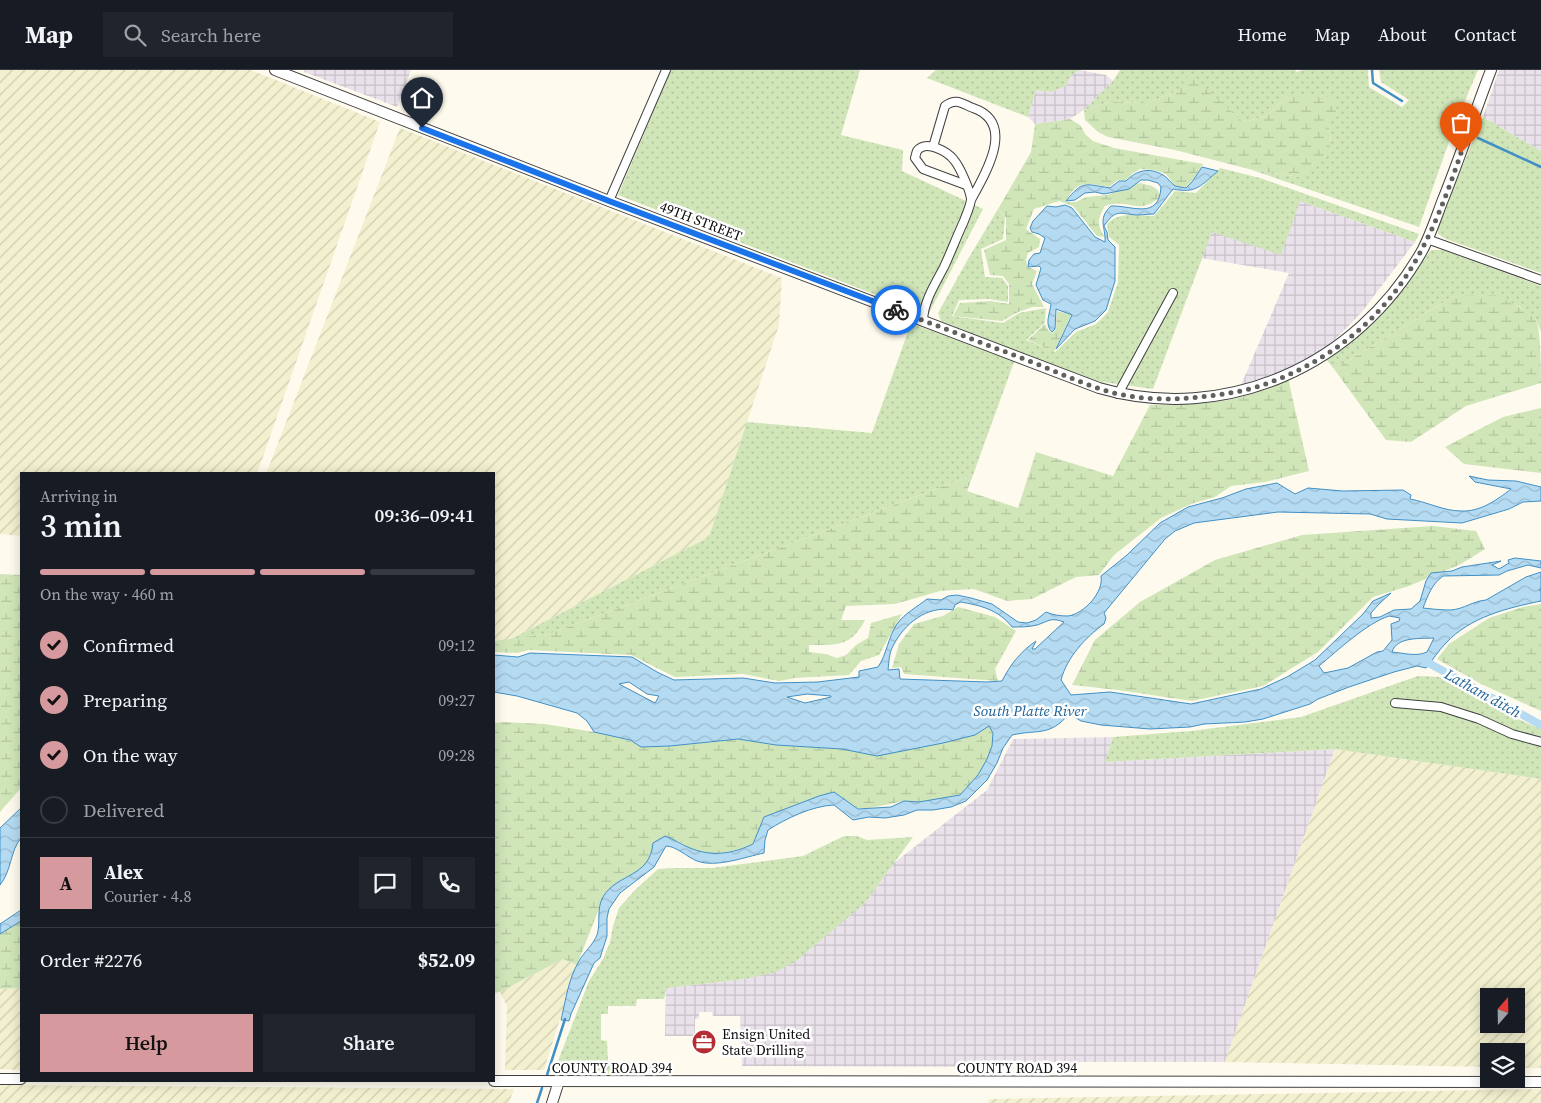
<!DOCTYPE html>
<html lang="en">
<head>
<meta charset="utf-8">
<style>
	:root { --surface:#171b24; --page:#20242c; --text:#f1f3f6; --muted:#9ea1a6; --line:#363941; --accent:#d69a9e }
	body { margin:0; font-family:"Source Serif 4",serif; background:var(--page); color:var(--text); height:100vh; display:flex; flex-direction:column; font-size:19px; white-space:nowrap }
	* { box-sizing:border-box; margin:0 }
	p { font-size:16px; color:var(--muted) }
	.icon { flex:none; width:28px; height:28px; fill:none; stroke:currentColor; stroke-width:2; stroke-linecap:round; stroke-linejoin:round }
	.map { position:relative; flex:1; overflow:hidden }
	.drawer { position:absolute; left:20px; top:402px; width:475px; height:610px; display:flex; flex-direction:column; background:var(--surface); border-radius:0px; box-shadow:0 2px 12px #0003 }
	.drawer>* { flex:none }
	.needle { width:32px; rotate:20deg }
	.fabs { position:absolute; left:1480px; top:918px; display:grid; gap:10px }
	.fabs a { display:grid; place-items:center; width:45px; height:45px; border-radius:0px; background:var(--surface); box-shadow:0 2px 12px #0003; font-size:25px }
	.pin { position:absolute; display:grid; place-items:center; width:42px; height:42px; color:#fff; margin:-51px -21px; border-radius:50% 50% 50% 0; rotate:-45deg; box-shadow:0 0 5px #0007 }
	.pin .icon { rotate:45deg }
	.courier { position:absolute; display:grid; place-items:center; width:50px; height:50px; margin:-25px; border:4px solid #1a73e8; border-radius:50%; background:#fff; color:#222; box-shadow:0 1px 6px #0007 }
	.headline em { font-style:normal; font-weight:600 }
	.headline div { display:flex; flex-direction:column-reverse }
	.headline { display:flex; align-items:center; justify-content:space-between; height:85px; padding:0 20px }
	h1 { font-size:32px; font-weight:600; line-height:38px }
	.bar { display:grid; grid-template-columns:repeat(4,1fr); gap:8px 5px; align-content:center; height:60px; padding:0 20px }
	.bar i { height:6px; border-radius:4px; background:var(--line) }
	.bar .on { background:var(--accent) }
	.bar p { grid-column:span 4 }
	.line { display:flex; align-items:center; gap:12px; padding:0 20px; border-top:1px solid var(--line) }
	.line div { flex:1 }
	.round { display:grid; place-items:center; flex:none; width:52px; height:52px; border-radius:0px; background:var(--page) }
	ol { padding:0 20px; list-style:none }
	li { display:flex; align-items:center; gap:15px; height:55px }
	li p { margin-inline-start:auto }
	li .icon { padding:5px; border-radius:50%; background:var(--accent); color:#111; stroke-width:4 }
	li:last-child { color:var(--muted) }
	li i { width:28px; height:28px; border:2px solid var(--line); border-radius:50% }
	.button { display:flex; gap:10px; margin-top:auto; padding:10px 20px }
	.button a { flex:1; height:58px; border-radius:0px; background:var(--accent); color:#111; font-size:20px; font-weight:600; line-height:58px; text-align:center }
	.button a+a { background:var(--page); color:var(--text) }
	header { display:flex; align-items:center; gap:30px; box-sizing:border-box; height:70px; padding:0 25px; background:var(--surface); border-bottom:1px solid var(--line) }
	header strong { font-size:24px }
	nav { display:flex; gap:28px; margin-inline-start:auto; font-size:18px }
	.search { width:350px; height:45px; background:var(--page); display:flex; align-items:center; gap:12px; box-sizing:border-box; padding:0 18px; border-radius:0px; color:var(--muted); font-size:19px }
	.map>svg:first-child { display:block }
</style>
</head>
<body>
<header>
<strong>Map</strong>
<div class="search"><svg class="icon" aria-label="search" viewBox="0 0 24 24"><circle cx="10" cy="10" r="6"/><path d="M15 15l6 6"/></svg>Search here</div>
<nav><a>Home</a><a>Map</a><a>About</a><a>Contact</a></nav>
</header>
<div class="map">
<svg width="1541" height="1033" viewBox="0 0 1541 1033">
	<defs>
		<pattern id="industrial-grid" width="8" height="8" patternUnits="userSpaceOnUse" patternTransform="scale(1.25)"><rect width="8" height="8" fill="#eae2eb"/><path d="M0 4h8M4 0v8" fill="none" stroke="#c8c1c8"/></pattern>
		<pattern id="farmland-furrows" width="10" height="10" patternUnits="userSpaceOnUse" patternTransform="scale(1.25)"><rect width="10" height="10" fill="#f2f0cf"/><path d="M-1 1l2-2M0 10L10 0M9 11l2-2" fill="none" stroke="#cecdb1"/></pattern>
		<pattern id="grass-dots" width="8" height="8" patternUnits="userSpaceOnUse" patternTransform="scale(1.25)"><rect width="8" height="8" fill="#d0e6b9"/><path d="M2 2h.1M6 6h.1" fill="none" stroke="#b1c49e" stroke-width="1.8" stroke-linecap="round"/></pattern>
		<pattern id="wetland-marsh" width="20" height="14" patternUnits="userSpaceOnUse" patternTransform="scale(1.25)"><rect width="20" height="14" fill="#d0e6b9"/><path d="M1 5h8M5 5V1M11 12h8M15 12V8" fill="none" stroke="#b1c49e"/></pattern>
		<pattern id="water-waves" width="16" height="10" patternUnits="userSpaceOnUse" patternTransform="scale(1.25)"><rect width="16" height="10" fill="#b5dbf2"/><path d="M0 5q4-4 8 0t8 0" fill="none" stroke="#9abbce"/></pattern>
	</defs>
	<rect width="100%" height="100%" fill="#fefbee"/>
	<path fill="url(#industrial-grid)" d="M305,0H411L397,37L304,2Z
		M1080,0L1106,5L1113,11L1084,40L1070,49L1035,54L1028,47L1036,20L1051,22L1067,15V11L1070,6Z
		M1499,0H1541V81L1483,47Z
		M1300,131L1415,172L1361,243L1321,284L1285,300L1241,315L1289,203L1201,188L1212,162Z
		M1113,667L1105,692L1335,679L1225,992H1030L985,997L742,996L740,946H713L712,942H699V948L695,949V966H665L666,918L745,909L865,833L894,793L987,720L1013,669Z"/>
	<path fill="url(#farmland-furrows)" fill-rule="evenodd" d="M0,0H251L380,52L257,404H21V466L0,464Z
		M400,58L782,208L779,255L709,467L509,570L494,571V404H266Z
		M1335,679L1541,709V998H1516V981H1489V997L1225,992ZM1489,926H1516V954H1489Z
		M563,889L577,895L544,1000H505L507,936L500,922Z
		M21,918V1000L0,999V919Z
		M0,1015L514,1019L509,1033H0Z
		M1541,1019V1033H988L989,1029Z"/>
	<path fill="url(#grass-dots)" d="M671,0H860L841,65L903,80L902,101L983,139L928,245L618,125Z
		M936,0H1080C1074,4 1067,6 1068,15L1051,22L1036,20L1028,47L927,8Z
		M1120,0H1295L1297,2L1302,0H1368L1369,17L1402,37L1409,30L1381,12L1379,0H1478L1456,52L1419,157L1249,99L1300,107L1331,74L1329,55L1287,26L1267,46L1243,52L1177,21L1148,33L1109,32L1084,40L1113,11Z
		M1483,47L1541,81V203L1446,169L1438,164V154Z
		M1220,98L1260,108L1419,164L1415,172L1300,131L1281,185L1212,162L1153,319L1089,310L941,251L938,243L968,189L998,139L1005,148L1003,169L981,179L985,207L1002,208L1008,216V232L989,229L959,230L952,246L1003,253L1019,243L1046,238L1045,253L1026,270L1055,282L1076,262L1096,254L1108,242L1118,212L1119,175L1109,167L1107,154C1118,141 1139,146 1154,146L1175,121L1196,123Z
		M1431,180H1443L1541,216V262L1536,250L1519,236L1454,226L1387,267L1334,299L1326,289L1376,250Z
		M911,253L1014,292L973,405L549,564L509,570L709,467L747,352L872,363Z
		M1418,606L1442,607L1506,644L1541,659V709L1335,679L1105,692L1113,667L1191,661L1301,647Z
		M844,766H857L867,770L913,767L865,833L796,891L776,902L745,909L667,918L664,929H637L636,936H608V944H601V970L607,971L608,992L655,994L652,1001L637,1004H553L589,911L603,889L610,872L613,856L619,838L635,820L658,799L673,798H712L803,786Z"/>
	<path fill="url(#wetland-marsh)" d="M1190,4L1243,52L1267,46L1287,26L1335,27L1336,46L1329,55L1331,74L1314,101L1300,107L1249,99L1175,80L1108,67L1098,62L1085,50L1084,40L1109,32L1148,33L1177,21Z
		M1070,49L1080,55L1086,65L1093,71L1114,78L1203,94L1192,111L1186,117L1175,116L1166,104L1154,100L1140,99L1132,104L1126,110H1118L1109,117C1088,113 1076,109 1066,132H1076L1086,127L1107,125L1140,113L1152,116L1158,120L1160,127C1137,147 1128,127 1105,136C1098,148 1096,155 1105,167L1097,166L1073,136L1059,131L1034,139L1026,159L1040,169L1039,177L1028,183L1026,190L1028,197L1037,201L1032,214L1044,237H1033L1018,242L1002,251L953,246L960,233L991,231L1009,234V214L1003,206L990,205L984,180L1006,170V148L998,139L1031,82L1035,54Z
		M1495,225C1509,232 1526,238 1536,250C1541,262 1541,298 1541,313L1466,336L1411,372L1386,370L1334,299L1387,267L1454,226Z
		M1057,241L1071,245L1054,282L1028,270L1045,254L1048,260L1052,263L1056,259Z
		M1288,308L1309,401L1265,412L1231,416L1215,427L1191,434L1161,448L1114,485L1099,505L1076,507L1032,529L1007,531L974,519L940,521L895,534L846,536L841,550H865C851,577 837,575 809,575V582L826,584L837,588L846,585L856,575L868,568L871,553L902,544L879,585L861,591L849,605L795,608L779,611L743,604L675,607L631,585L529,580L517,583L494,582V571L549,564L973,405L967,421L1018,438L1036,382L1113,406L1150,335C1181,334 1215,335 1245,326C1260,322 1274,315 1288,308Z
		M1541,338V403L1464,394L1445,377L1503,347Z
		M1433,456L1476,461L1485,479L1461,494L1409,516L1373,527L1318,582L1263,616L1192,631L1118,620L1072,615L1095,570L1140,532L1215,490L1302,465Z
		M0,504L21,505V718L0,742Z
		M1541,534V641L1481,614L1437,589L1449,574L1489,548L1523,537Z
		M958,537L995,547L1016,561L995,599L998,611L904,604L901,597L892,598L899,574L914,554L943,546Z
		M503,652L545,654L594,662L628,670L641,677L670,676L738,669L776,675L842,679L975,665L989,656L993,663L992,676L987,689L978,705L960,725L919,732L904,731L870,738H857L834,722L819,726L764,747L753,774C732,783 713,787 691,779C687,777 682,772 677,771C671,769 660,772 653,773V783L648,793L604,826L577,895L563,889L500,922L494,923V653Z
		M21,851V918L0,919V864Z"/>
	<path fill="url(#water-waves)" stroke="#418fc5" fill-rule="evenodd" d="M1202,97L1218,101C1201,115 1197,124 1173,119L1154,144C1149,144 1143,145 1137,145C1120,144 1116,138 1104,156L1107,162L1108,170L1115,177V211L1106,240L1095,251L1075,259L1056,279L1072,245L1056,239L1055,259L1052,262C1044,254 1050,244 1051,234L1043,230L1036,215L1041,198L1039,196L1028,197L1029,190L1034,184L1040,183L1045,168L1039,164L1032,162L1030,158L1033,151L1047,136L1056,137L1065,135L1072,138L1095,167L1105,172C1106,157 1097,149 1111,136C1131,135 1159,151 1161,117L1158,113L1148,110H1141L1129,119L1104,124L1095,122L1085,123L1075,130L1066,131C1083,110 1084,114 1110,118L1119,111H1126C1137,100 1149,97 1163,105C1167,107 1171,113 1175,116L1186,118L1192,112Z
		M1469,406L1488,410L1516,411L1541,417V431L1523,432L1509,439L1462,453L1387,449L1370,444L1278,442L1194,453L1175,461L1165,469L1104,543L1106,548L1104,554C1086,567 1067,587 1061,610L1071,625L1110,622L1191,634L1261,619L1287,607L1315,590L1363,544L1373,531L1391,523L1379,534L1371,543V548L1380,547L1394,540L1411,539L1420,531L1426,511L1431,503L1452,501L1462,497L1501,491L1492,495L1499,499L1509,493L1508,490L1515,488L1541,491V498L1528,495L1507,501L1499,505L1443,506C1432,514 1428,525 1423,538C1432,539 1442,540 1451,540C1464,539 1473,531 1486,530L1526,507L1541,502V519L1539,520L1541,521V531C1507,538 1470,547 1446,573C1438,581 1433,590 1426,598L1417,596L1394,602L1349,617L1318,629L1310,634L1263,649L1245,652L1204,654L1190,657L1150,659L1101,655L1081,651L1069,644C1049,667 1039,659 1012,665L1003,678L997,693L987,710L966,731L951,737L933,740H917L904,745L885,748L869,747L853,750L834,735C812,736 787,748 768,760L765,770L764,783C745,787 716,798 697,791C687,787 676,776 666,776L654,797L620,823L609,839L607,848V866L600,888L594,893L571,944L569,951L561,950C566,929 568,910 579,891C584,882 593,875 597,865C601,853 596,839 603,827C617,803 650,808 653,773L665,766C674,769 682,775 690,778C712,787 732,784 753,774L764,747L819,726L834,722L858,739L891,737L904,731L919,732L960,725L978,705L987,689L992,676L993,663L989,656L975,665L943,673L877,686L842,679L776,675L738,669L670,676L641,677L630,670L594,662L587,651L577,643L517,626L494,622V585L518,587L530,583L632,587L657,602L674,610L743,608L775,613L818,612L859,607V601L878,597C887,584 888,567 897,554C905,543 917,537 927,529L941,530L948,526L957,525L971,528L992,534L1018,552L1027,553L1036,550L1046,542C1053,545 1060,546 1068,546C1084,544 1104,522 1101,506L1127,485L1160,453L1188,437L1222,428L1246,419L1277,413L1295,424L1308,418L1343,421L1403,420L1411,425L1410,429C1427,432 1444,441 1461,441C1480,442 1497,430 1511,419L1475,412ZM960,532C980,535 999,540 1012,557C1021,557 1029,557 1037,555C1049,551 1051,547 1064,552L1035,579H1032L1036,571C1021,581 1010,595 1002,611L987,612L900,609L899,599L888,600C889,592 889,583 893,576C904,554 927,535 953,540L955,535ZM1389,546L1400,548L1399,551L1391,554L1392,570L1383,581L1377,582L1348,598L1324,603L1319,596C1337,581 1367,553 1389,546ZM1434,568L1427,582C1416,587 1404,583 1392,582C1397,566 1421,569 1434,568ZM629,612L647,624L659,626L655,633L619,614ZM807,624L831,626V627L805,633L787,627Z
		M21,738V768C10,781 12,800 0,815V758Z
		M21,840V851L0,864V854Z"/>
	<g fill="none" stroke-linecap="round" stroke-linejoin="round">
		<path stroke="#418fc5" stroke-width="2.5" d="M1372,0L1373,13L1402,31
			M1478,68L1541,97
			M547,1005L565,949
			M537,1033L542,1018"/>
		<path stroke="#b5dbf2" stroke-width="8" d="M1425,591L1541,655"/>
		<defs>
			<path id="minor" d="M933,77L945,36C956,28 961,33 973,38C1017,53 985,104 971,130
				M609,131L666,0
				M1427,169L1541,210
				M923,250C924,231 935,214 944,197C951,182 957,166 964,151C966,145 971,135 971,129C970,120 960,97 954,90C948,82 926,69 917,81C916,83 916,85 915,88L923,99L966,115
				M1118,324L1173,223
				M1395,633L1441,637L1479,649L1512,664L1541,672"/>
			<path id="tertiary" d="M275,0L609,131L1099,318C1226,355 1357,295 1422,181C1430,166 1436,148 1442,132C1460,88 1474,44 1491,0
				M0,1009H21
				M494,1011L1541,1012
				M552,1033L559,1011"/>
		</defs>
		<use href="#minor" stroke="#404040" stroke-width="10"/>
		<use href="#tertiary" stroke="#404040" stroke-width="12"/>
		<use href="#minor" stroke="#fff" stroke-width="8"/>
		<use href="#tertiary" stroke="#fff" stroke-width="10"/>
	</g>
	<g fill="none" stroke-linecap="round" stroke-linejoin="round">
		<path stroke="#61605c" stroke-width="5" stroke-dasharray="0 9" d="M896,240C943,258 990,276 1037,294C1064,305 1090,317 1118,324C1146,330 1173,330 1201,327C1225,324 1249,321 1271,312C1320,294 1366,261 1397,219C1427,179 1445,130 1461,83"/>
		<path stroke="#1a73e8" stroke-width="6" d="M422,58L609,131L896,240"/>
	</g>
	<defs>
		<symbol id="office-disc" viewBox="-11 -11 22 22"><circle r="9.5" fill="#b52d32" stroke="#fff"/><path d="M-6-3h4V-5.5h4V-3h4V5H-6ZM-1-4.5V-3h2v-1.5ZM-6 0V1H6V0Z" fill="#fff"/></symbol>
	</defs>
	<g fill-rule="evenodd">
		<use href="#office-disc" x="690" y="958" width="28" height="28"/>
	</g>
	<g text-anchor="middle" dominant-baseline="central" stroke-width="5" stroke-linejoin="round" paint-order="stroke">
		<g font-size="14" fill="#0d0d0d" stroke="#fff">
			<text transform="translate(701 151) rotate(21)">49TH STREET</text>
			<text x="612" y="998">COUNTY ROAD 394</text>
			<text x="1017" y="998">COUNTY ROAD 394</text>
		</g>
		<g font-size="14" fill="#0d0d0d" stroke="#fff" text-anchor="start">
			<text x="722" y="964">Ensign United<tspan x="722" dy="16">State Drilling</tspan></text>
		</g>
		<g font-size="15" font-style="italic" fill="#1d6197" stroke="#fff">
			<text transform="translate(1483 623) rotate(29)">Latham ditch</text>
			<text x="1030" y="640">South Platte River</text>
		</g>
	</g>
</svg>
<div class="fabs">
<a><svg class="needle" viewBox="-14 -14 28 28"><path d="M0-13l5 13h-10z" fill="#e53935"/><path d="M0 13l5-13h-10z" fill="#9ea1a6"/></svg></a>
<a><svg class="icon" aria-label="layers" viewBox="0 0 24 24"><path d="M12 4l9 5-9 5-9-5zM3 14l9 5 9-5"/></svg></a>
</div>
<div class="pin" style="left:1461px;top:83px;background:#ea580c"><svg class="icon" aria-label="bag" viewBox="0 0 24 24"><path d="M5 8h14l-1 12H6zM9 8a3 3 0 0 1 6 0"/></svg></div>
<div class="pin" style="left:422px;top:58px;background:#1f2937"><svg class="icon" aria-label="home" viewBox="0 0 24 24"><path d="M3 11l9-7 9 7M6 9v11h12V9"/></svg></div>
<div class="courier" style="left:896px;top:240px"><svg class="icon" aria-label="bike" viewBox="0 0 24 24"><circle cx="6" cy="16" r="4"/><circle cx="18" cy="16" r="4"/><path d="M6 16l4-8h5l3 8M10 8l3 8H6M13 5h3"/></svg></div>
<section class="drawer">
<div class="headline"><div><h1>3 min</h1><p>Arriving in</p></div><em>09:36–09:41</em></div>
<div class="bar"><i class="on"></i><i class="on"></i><i class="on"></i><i></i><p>On the way · 460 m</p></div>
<ol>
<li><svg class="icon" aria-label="check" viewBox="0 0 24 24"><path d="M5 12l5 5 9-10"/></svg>Confirmed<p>09:12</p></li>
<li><svg class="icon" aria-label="check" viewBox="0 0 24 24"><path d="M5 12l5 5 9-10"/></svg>Preparing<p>09:27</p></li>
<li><svg class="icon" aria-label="check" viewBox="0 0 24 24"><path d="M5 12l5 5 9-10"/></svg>On the way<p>09:28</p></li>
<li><i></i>Delivered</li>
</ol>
<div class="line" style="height:90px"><b class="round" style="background:var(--accent);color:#111">A</b><div><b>Alex</b><p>Courier · 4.8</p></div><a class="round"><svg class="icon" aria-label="chat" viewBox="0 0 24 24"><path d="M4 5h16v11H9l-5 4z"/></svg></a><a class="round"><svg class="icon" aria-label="phone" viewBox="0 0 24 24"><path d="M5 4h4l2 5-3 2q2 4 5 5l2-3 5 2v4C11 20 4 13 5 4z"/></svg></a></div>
<div class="line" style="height:65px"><div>Order #2276</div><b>$52.09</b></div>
<div class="button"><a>Help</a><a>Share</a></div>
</section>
</div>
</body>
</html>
